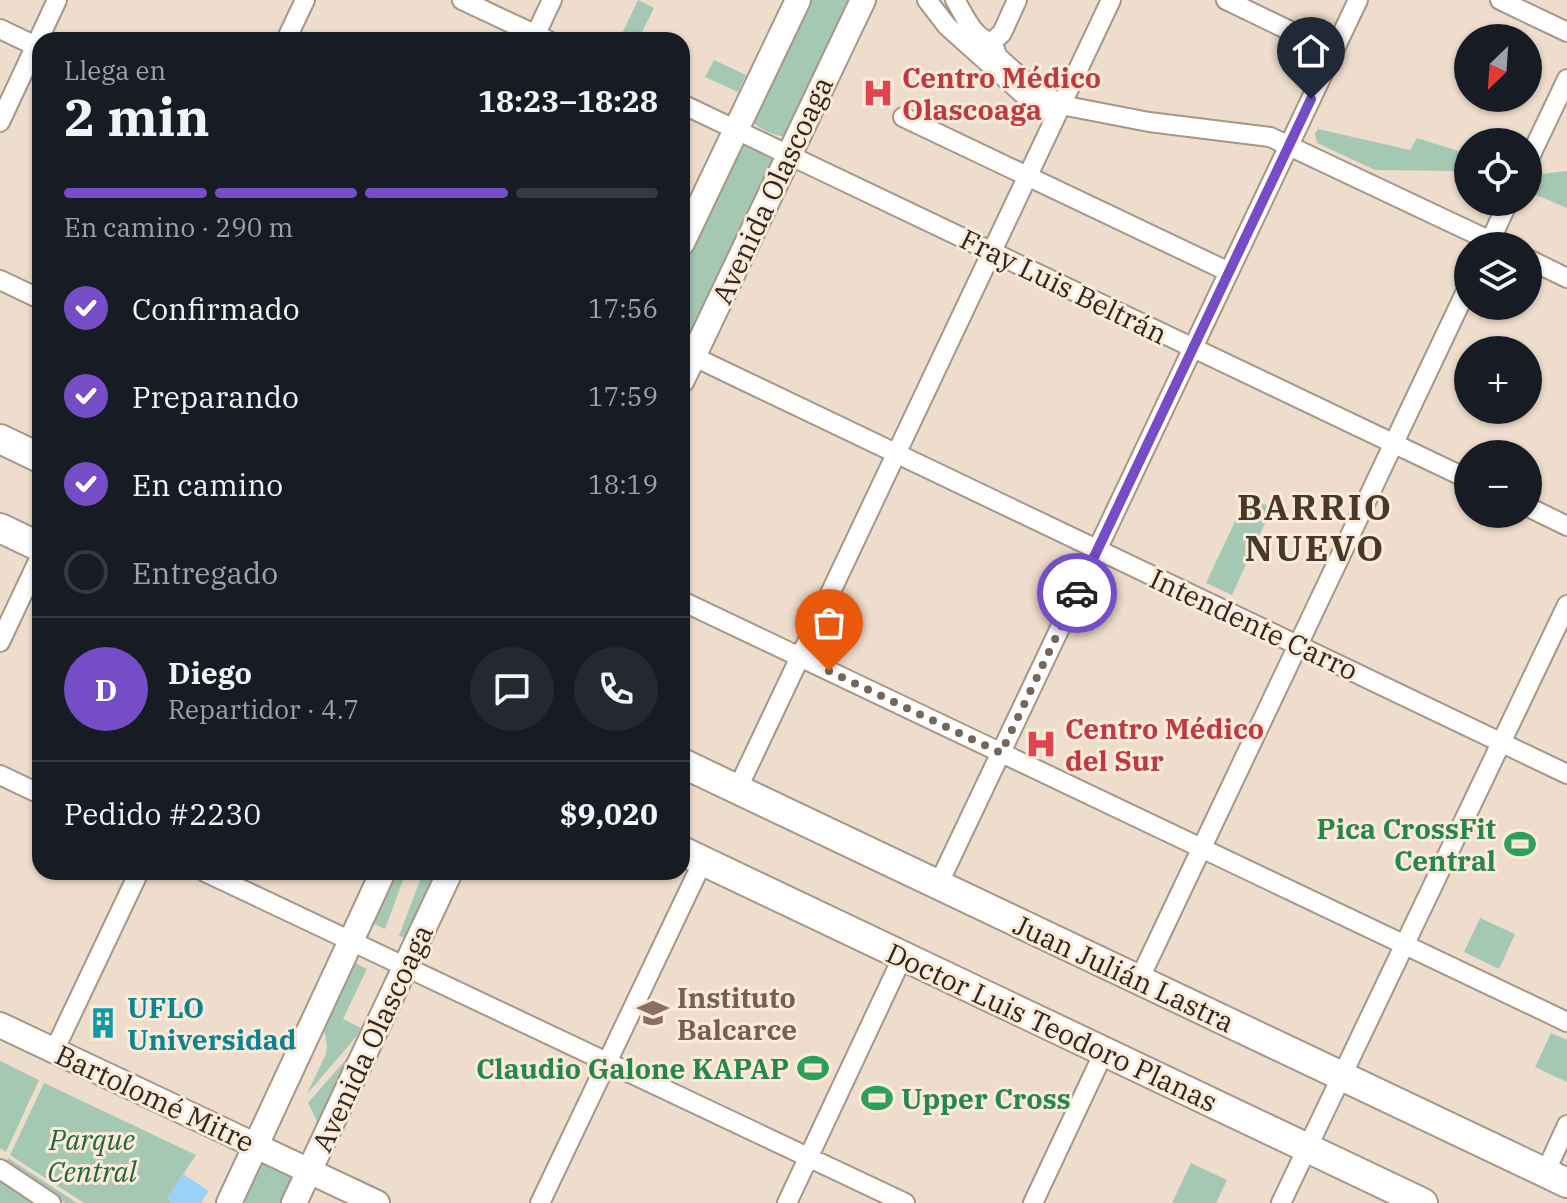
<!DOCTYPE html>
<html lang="es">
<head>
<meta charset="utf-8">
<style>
	:root { --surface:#171b24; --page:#242831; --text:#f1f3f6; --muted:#9ea1a6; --line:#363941; --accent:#754ec7 }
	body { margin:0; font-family:"IBM Plex Serif",serif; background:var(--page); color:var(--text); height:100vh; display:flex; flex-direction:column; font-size:30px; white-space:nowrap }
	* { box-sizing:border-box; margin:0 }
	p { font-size:26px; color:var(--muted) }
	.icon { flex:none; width:44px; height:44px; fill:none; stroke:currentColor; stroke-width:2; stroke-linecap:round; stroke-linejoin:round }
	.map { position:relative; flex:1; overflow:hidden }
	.drawer { position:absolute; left:32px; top:32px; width:658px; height:848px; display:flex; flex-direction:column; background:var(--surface); border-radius:24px; box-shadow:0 2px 6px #0004 }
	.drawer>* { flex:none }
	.needle { width:52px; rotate:205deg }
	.controls { position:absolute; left:1454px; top:24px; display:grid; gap:16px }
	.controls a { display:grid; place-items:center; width:88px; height:88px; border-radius:50%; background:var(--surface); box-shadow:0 2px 6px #0004; font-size:40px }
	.pin { position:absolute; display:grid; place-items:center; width:68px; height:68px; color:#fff; margin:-82px -34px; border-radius:50% 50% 50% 0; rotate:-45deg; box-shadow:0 0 8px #0007 }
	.pin .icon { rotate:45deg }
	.courier { position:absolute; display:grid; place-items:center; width:80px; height:80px; margin:-40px; border:6px solid #754ec7; border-radius:50%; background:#fff; color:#222; box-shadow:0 2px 10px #0007 }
	.overview em { font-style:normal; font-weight:800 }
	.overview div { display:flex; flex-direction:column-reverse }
	.overview { display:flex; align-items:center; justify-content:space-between; height:136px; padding:0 32px }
	h1 { font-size:52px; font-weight:800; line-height:60px }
	.bar { display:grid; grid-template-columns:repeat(4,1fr); gap:12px 8px; align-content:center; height:96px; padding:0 32px }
	.bar i { height:10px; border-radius:6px; background:var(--line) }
	.bar .active { background:var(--accent) }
	.bar p { grid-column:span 4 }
	.line { display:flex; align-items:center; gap:20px; padding:0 32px; border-top:2px solid var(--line) }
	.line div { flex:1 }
	.round { display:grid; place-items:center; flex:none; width:84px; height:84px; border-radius:42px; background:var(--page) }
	ol { padding:0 32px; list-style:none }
	li { display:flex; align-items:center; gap:24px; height:88px }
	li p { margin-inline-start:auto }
	li .icon { padding:8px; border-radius:50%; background:var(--accent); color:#fff; stroke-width:4 }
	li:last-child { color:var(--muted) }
	li i { width:44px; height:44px; border:4px solid var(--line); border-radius:50% }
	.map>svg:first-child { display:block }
</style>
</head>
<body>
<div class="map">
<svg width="1567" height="1203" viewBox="0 0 1567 1203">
	<rect width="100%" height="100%" fill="#edc"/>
	<path fill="#a5c8b3" d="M638,0L654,8L638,40H619Z
		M805,0H853L786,136C775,137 759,129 752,121Z
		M714,60L746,75L738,92L705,77Z
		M1318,129L1410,150L1417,138L1468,154V177L1455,171L1375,170L1317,143L1315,134Z
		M744,143L775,159L689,341L682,340V258L733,149Z
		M1567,171V208L1532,193L1541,174Z
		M1247,496L1272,508L1232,595L1206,583Z
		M391,872H406L385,929L368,921Z
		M423,872H442L410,940L399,936Z
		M1480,918L1515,934L1499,969L1464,952Z
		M355,963L367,969L343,1019L361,1028L357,1036L307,1094L326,1054L327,1045L324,1030Z
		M1551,1033L1567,1040V1082L1535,1067Z
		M348,1057L349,1058L318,1123L308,1103Z
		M0,1061L39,1080L6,1152L0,1148Z
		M44,1083L196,1155L167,1198L171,1203H84L10,1155Z
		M8,1158L77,1203H65L6,1164Z
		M261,1163L293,1177L286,1203H237Z
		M1191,1163L1227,1180L1216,1203H1172Z
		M0,1179L37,1203H0Z"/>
	<path fill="#9ad1f6" d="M183,1174L209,1191L201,1203H171L167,1198Z"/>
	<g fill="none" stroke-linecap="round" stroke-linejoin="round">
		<defs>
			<path id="minor" d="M462,0L547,40
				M927,0L947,26L1033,103L1041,109L1058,112
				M955,0C964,14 974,40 992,42
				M1226,0L1334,52
				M1500,0L1567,32
				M0,29L40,48
				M286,40L305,0
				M533,40L552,0
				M992,42L998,57L1027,83L1061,105L1149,122L1270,137L1501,246
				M992,42L1002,33L1017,0
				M682,104L1468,479
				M903,117L1229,272
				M0,122L57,0
				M1528,161L1567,79
				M1488,246L1508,202
				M1528,259L1567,278
				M0,280L40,299
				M682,351L1567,774
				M1528,507L1567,526
				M682,601L1567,1022
				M0,642L40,557
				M0,775L40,794
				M737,790L1111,0
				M205,872L905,1203
				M938,885L1358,0
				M1139,980L1468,287
				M54,1051L139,872
				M0,1169L51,1203
				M1545,1173L1567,1125
				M540,1203L703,861
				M787,1203L903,956
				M1033,1203L1104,1052
				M1281,1203L1567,605"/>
			<path id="major" d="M682,243L798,0
				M682,380L863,0
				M0,1025L377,1203
				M229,1203L383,872
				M294,1203L450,872"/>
			<path id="highway" d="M0,439L40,458
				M0,528L40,547
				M682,763L1567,1183
				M682,851L1423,1203"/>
		</defs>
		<use href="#minor" stroke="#a69786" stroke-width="22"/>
		<use href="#major" stroke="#a69786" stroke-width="28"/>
		<use href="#highway" stroke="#a69786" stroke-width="32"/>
		<use href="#minor" stroke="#fff" stroke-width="18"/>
		<use href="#major" stroke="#fff" stroke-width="24"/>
		<use href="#highway" stroke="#fff" stroke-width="28"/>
	</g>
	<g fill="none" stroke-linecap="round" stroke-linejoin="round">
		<path stroke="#71675c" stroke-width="8" stroke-dasharray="0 14.4" d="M829,671L1001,753L1077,593"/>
		<path stroke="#754ec7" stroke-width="10" d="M1077,593L1311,99"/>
	</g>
	<defs>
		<symbol id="hospital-bare" viewBox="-9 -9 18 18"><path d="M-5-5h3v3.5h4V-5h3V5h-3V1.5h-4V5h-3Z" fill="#e0444e" stroke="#fcebd9" stroke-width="2.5" paint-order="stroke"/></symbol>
		<symbol id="stadium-bare" viewBox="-9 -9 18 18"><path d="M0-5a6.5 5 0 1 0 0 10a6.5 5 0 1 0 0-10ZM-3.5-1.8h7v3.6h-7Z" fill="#2e9e5b" stroke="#fcebd9" stroke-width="2.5" paint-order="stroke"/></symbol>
		<symbol id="university-bare" viewBox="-9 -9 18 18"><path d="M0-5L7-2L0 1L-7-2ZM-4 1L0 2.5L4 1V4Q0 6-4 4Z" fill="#8d6e63" stroke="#fcebd9" stroke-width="2.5" paint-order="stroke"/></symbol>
		<symbol id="building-bare" viewBox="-9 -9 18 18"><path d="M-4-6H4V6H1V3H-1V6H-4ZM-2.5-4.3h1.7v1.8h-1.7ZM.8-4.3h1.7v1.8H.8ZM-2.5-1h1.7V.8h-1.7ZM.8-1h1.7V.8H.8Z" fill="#0f9aa8" stroke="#fcebd9" stroke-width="2.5" paint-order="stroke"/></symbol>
	</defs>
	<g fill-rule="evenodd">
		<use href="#hospital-bare" x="856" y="71" width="44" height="44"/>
		<use href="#hospital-bare" x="1019" y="722" width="44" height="44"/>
		<use href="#stadium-bare" x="1498" y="822" width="44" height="44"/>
		<use href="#university-bare" x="631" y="991" width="44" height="44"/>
		<use href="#building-bare" x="81" y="1001" width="44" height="44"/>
		<use href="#stadium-bare" x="791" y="1046" width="44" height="44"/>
		<use href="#stadium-bare" x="855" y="1076" width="44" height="44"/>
	</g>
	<g text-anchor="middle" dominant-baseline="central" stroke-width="6" stroke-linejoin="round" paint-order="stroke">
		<g font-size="28" font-weight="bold" fill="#be3a42" stroke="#fcebd9" text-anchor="start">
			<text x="902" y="77">Centro Médico<tspan x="902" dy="32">Olascoaga</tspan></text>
			<text x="1065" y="728">Centro Médico<tspan x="1065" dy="32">del Sur</tspan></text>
		</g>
		<g font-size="28" fill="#2d2720" stroke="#fcebd9">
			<text transform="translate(772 190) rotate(-65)">Avenida Olascoaga</text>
			<text transform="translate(1064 286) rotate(26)">Fray Luis Beltrán</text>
			<text transform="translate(1254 624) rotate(25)">Intendente Carro</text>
			<text transform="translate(1124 973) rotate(25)">Juan Julián Lastra</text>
			<text transform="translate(1052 1027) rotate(25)">Doctor Luis Teodoro Planas</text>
			<text transform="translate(372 1038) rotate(-65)">Avenida Olascoaga</text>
			<text transform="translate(155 1098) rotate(25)">Bartolomé Mitre</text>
		</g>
		<g font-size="28" font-weight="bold" fill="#27864d" stroke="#fcebd9" text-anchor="end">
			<text x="1496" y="828">Pica CrossFit<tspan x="1496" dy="32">Central</tspan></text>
			<text x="789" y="1068">Claudio Galone KAPAP</text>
			<text x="901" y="1098" text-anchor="start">Upper Cross</text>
		</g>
		<g font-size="28" font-weight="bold" fill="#785e54" stroke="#fcebd9" text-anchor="start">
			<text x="677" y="997">Instituto<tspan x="677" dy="32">Balcarce</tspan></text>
		</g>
		<g font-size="28" font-weight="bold" fill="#0d838f" stroke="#fcebd9" text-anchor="start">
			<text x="127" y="1007">UFLO<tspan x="127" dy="32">Universidad</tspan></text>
		</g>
		<g font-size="28" font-style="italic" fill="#226443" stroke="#fcebd9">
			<text x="92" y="1139">Parque<tspan x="92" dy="32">Central</tspan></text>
		</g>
		<g font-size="36" font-weight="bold" letter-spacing="2" fill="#46392b" stroke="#fcebd9">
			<text x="1315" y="506">BARRIO<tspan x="1315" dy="41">NUEVO</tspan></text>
		</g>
	</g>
</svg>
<div class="controls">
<a><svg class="needle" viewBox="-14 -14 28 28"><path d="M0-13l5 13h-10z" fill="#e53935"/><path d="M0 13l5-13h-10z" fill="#9ea1a6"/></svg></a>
<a><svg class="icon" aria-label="locate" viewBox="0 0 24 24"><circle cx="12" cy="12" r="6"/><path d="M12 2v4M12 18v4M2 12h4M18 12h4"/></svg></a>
<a><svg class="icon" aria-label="layers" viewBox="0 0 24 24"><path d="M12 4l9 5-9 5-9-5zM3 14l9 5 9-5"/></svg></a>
<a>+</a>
<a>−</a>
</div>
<div class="pin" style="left:829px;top:671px;background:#ea580c"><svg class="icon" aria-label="bag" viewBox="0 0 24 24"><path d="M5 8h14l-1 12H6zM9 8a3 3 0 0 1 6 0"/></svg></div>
<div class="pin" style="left:1311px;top:99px;background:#1f2937"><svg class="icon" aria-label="home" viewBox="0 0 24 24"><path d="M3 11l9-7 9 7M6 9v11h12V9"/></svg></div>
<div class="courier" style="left:1077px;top:593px"><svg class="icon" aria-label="car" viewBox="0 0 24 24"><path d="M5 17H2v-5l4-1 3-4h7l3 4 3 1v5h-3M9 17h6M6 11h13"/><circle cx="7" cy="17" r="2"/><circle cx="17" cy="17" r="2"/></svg></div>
<section class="drawer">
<div class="overview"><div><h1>2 min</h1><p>Llega en</p></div><em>18:23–18:28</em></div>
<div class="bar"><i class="active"></i><i class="active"></i><i class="active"></i><i></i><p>En camino · 290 m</p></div>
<ol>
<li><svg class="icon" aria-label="check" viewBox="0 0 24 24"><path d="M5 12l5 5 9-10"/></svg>Confirmado<p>17:56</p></li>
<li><svg class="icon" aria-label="check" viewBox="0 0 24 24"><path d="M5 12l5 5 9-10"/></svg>Preparando<p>17:59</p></li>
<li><svg class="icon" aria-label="check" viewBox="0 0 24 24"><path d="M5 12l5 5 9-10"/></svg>En camino<p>18:19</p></li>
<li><i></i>Entregado</li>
</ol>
<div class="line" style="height:144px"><b class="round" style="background:var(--accent);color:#fff">D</b><div><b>Diego</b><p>Repartidor · 4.7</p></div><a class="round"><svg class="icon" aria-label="chat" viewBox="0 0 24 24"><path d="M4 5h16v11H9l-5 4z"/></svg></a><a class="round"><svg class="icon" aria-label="phone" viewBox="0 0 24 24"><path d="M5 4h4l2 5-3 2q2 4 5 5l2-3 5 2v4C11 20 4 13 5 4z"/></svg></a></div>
<div class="line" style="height:104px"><div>Pedido #2230</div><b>$9,020</b></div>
</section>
</div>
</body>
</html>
